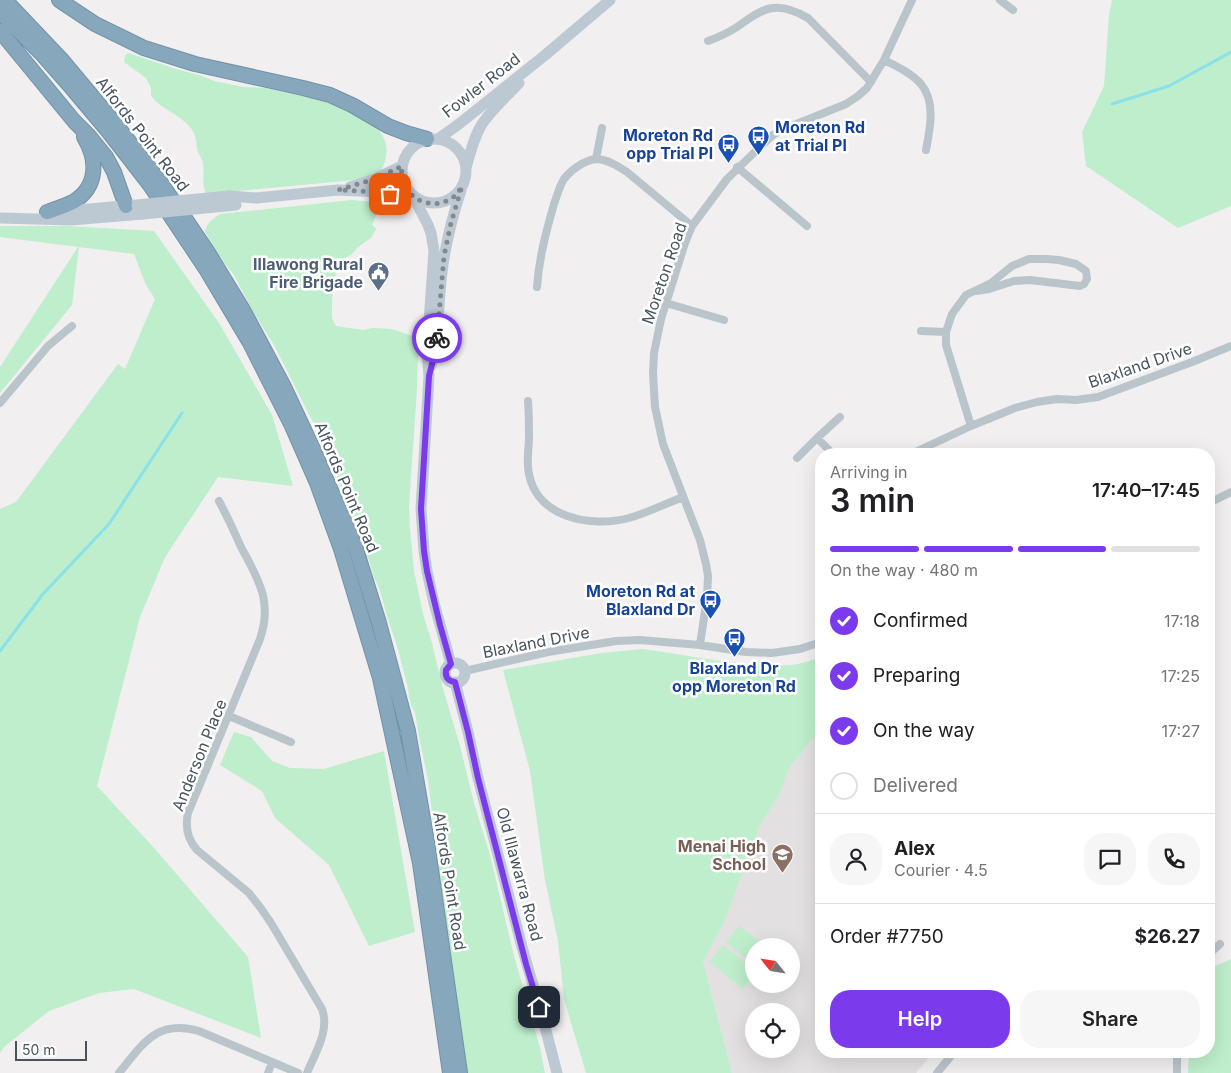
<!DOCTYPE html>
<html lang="en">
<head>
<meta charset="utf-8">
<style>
	:root { --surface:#fff; --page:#f6f6f6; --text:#202124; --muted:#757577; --line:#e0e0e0; --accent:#7c3aed }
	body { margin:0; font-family:Inter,sans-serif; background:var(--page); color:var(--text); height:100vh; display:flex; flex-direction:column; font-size:19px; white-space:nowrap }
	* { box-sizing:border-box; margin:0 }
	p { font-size:16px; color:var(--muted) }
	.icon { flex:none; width:28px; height:28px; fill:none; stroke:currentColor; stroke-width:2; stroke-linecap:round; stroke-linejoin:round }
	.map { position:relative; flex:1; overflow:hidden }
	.drawer { position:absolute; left:815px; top:448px; width:400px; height:610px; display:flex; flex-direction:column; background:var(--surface); border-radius:20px; box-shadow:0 5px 20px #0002 }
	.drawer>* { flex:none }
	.needle { width:32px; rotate:300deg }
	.buttons { position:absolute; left:745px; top:938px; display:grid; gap:10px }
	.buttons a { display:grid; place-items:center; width:55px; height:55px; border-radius:50%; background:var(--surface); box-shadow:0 5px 20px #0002; font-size:25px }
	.scale { position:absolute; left:15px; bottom:12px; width:72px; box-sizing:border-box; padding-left:5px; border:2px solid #47545c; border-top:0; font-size:14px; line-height:18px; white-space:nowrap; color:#47545c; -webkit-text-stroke:4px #fff; paint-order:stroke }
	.pin { position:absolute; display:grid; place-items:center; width:42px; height:42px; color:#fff; margin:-21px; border-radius:10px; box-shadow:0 2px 8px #0006 }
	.courier { position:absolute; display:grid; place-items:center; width:50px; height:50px; margin:-25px; border:4px solid #7c3aed; border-radius:50%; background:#fff; color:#222; box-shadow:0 1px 6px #0007 }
	.overview em { font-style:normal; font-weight:600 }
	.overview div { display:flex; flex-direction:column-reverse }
	.overview { display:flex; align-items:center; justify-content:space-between; height:85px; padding:0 15px }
	h1 { font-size:32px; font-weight:600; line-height:38px }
	.bar { display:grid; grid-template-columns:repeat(4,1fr); gap:8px 5px; align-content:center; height:60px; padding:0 15px }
	.bar i { height:6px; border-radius:4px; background:var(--line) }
	.bar .on { background:var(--accent) }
	.bar p { grid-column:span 4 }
	.line { display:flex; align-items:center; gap:12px; padding:0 15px; border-top:1px solid var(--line) }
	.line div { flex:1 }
	.round { display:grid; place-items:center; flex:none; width:52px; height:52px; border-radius:20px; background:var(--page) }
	ol { padding:0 15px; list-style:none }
	li { display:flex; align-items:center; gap:15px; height:55px }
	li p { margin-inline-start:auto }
	li .icon { padding:5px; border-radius:50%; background:var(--accent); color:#fff; stroke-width:4 }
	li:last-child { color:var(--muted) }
	li i { width:28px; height:28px; border:2px solid var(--line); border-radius:50% }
	.action { display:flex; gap:10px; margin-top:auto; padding:10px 15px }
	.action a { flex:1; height:58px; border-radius:20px; background:var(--accent); color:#fff; font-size:20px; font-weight:600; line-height:58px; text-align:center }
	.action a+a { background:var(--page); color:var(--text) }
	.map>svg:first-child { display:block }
</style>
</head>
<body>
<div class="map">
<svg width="1231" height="1073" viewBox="0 0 1231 1073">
	<rect width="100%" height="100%" fill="#f1efef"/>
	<path fill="#e2e0e1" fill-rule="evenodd" d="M821,729V1051H934L916,1073H732L703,961L724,923L760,825L780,793L789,768ZM754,946H791V984H754ZM754,1011H791V1049H754Z"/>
	<path fill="#beeecb" d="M1112,0H1231V206L1178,228L1086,166L1082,132L1104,86L1109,15Z
		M128,53L176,69L202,76L214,81L243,87L265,88L334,103L374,124C385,136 390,149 384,164C384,165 381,170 380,171C376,176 361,179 354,180L206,194C201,180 205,175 203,163C202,158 198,154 197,149C196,141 196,134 190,127C179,114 161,109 151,96V88L146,78L124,62L125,56Z
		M352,200L371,202L377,213L372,225L376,228L375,231L371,238L358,247L352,254L343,259L337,265L332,299V318L336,326L363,330L373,328L392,329L412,336L416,340L418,354L417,389L409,506L410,529L414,571L423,614L432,643L442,685L460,746L474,803L490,855L513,952L540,1048L545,1073H465L438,875L439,867V853L434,828L428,780L419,737L415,713L411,705L407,684L398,649L388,619L380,591L377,583L374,578L369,560L364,551L356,521L338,481L335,468L330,461L329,454L321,438L320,431L312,420L274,345L254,313L234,275L222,260L205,232C206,223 213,219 220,214Z
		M0,226H67L154,231L219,323L272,415L293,486L218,477L165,557L140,617L97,786L155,849L248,957L261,1038L134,989L99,993L49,1011L4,1047L0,1053V509L16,502L118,364L125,369L155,299L146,285L134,254L79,247L72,305L0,393V367L78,247L0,237Z
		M643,649C692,656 742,667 792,665C801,664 812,660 821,657V729L789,768L780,793L760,825L724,923L703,961L732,1073H586L564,999L558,941L545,880L530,771L503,670L601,653Z
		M234,732L251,737L272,761L290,768L324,769L384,751L415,932L369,946L329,865L275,818L262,791L220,765Z
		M739,926L765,946H754V965L726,942Z
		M723,945L754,970V975L743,989L710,962Z
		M1231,959V1073H1188L1189,1051H1209V974L1215,966Z"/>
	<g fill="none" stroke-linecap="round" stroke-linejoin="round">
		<path stroke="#8be1ea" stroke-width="3" d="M1112,104L1169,86L1231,52
			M0,651L43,594L109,524L182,413"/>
		<defs>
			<path id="highway" d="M5,0L61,59L117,126L161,183L207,251L243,310L283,385L313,449L355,546L379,623L408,731L427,842L460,1073
				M59,0L95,24L144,48L195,64L303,88L330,95L352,105L388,126L406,133L427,139
				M0,12L41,53L70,86L108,131L150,185L206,269L250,343L292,426L317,483L341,549L380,678L420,863L450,1073
				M0,31L74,121L89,136L106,157L114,172L126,206
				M47,212C56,209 65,206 73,202C98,187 98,160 84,137"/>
		</defs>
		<use href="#highway" stroke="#7292a9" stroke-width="16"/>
		<path stroke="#bac5cb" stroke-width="8" d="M1000,0L1013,10
			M708,41C719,37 728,33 737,27C764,7 777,0 808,18L871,82
			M884,60C896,66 911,73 921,84C936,102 930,129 926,150
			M596,159L602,128
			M737,167L807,226
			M537,287C539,258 546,232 554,204C557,196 559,187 564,179C570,171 584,160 596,159C607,159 618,166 627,172L692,226
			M666,303L724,320
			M921,331L946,332
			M528,401C529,413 529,424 529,436C529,449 526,461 529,474C537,518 592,528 629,518C647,513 665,504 683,497
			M0,403L48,346L72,326
			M971,426L946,345V332L952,314L966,295L991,283L1012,266L1029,259H1046L1059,260L1076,264L1086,271L1087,279L1084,284L1080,286L1030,280L1014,281L989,289L976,291
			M817,438L840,417
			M911,454L971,426L1015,408L1037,402L1057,399L1076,400L1098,397L1192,362L1231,346
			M797,458L817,438L833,454
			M219,501C227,516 234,531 241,547C258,579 273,601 260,639L188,813C185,827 187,839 197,850L249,893L260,907L271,923L322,1009C330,1031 315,1053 307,1073
			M1209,503L1231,492
			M700,645L707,597L708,576L706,564L700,540L663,444L655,407L653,373L654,353L661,319L685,243L692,226L727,179L763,144L773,135L784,129L846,104L858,96L867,88L884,60L912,0
			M465,671L548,652L616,641L640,640L700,645L746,652L772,653L800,649L821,642
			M229,716L291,742
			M1209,954L1220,944
			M119,1073C143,1044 156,1019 199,1031L298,1073
			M268,1073L272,1062
			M937,1073L955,1051
			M1177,1073V1051"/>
		<path stroke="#bcc9d2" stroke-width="11" d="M402 171a32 32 0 1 1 64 0a32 32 0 1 1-64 0Z
			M438,139L459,124L544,56L610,0
			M466,168C470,153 474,137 482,124C492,109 507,96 519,83
			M350,187L375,179L402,166
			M229,196L256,198L338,190L379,192L412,196
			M413,196L428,225L431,233L434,251L427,351L429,376L421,509L424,551L427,571L434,603L451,664
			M57,212L133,205
			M0,218L71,220L143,214
			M431,366C439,336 438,304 442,273C445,245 452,218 461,190
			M445 673a10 10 0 1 1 20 0a10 10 0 1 1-20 0Z
			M455,682L468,732L478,778L522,947L544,1023L557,1073"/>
		<use href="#highway" stroke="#87a7bd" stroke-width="14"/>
		<path stroke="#bcc9d2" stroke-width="11" d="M137,205L229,196
			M143,214L236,205"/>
	</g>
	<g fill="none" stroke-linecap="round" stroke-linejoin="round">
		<path stroke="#828a8f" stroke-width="5" stroke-dasharray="0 9" d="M390,194L378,192L338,190L375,179L402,166C402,170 401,174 402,178C407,200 433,211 452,198C457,195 459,191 462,186L451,223L444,256L437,338"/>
		<path stroke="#7c3aed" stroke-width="6" d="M437,338L436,348L429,376L421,509L424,551L427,571L440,625L451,664L446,670C445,677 448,681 455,682L456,686L468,732L478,778L526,964L539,1007"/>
	</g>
	<defs>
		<symbol id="bus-pin" viewBox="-11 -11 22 30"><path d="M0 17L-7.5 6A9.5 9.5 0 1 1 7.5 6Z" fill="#1a4fb4" stroke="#fff"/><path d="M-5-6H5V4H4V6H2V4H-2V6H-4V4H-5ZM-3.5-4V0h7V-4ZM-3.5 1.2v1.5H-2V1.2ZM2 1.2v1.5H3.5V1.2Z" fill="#fff"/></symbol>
		<symbol id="civic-pin" viewBox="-11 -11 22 30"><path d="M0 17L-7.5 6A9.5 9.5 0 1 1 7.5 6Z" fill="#5c6f8a" stroke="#fff"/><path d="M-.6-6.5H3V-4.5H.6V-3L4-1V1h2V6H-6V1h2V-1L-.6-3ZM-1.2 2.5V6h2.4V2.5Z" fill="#fff"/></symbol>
		<symbol id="school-pin" viewBox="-11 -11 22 30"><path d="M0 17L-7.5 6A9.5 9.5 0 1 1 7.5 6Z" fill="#8d6e63" stroke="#fff"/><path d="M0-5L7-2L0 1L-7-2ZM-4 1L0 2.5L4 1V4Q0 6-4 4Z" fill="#fff"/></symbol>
	</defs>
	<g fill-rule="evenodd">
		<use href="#bus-pin" x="746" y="124" width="25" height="34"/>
		<use href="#bus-pin" x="716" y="132" width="25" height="34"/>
		<use href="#civic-pin" x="366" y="260" width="25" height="34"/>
		<use href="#bus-pin" x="698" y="588" width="25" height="34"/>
		<use href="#bus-pin" x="722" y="626" width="25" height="34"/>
		<use href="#school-pin" x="770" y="842" width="25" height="34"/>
	</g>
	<g text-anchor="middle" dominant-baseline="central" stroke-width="5" stroke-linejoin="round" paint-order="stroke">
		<g font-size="16" fill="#47545c" stroke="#fff">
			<text transform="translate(481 85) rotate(-38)">Fowler Road</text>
			<text transform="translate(143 134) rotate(52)">Alfords Point Road</text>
			<text transform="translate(664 273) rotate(-71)">Moreton Road</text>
			<text transform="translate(1140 365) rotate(-19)">Blaxland Drive</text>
			<text transform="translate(347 487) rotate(67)">Alfords Point Road</text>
			<text transform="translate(536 642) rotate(-11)">Blaxland Drive</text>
			<text transform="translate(199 755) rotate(-68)">Anderson Place</text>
			<text transform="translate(520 874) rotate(75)">Old Illawarra Road</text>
			<text transform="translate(450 881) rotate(81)">Alfords Point Road</text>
		</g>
		<g font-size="16" font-weight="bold" fill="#164399" stroke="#fff" text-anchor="end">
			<text x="775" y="127" text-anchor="start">Moreton Rd<tspan x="775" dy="18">at Trial Pl</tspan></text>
			<text x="713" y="135">Moreton Rd<tspan x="713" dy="18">opp Trial Pl</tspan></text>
			<text x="695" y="591">Moreton Rd at<tspan x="695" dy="18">Blaxland Dr</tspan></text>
			<text x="734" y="668" text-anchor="middle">Blaxland Dr<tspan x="734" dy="18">opp Moreton Rd</tspan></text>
		</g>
		<g font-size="16" font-weight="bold" fill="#4e5e75" stroke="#fff" text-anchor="end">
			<text x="363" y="264">Illawong Rural<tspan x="363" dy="18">Fire Brigade</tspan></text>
		</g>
		<g font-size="16" font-weight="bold" fill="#785e54" stroke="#fff" text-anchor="end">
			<text x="766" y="846">Menai High<tspan x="766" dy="18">School</tspan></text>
		</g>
	</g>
</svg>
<div class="buttons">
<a><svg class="needle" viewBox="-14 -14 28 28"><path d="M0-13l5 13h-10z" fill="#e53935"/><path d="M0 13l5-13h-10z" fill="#757577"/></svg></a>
<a><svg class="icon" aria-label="locate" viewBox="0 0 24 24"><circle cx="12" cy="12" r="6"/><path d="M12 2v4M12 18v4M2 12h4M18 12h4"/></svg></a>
</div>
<div class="scale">50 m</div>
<div class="pin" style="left:390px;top:194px;background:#ea580c"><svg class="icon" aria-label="bag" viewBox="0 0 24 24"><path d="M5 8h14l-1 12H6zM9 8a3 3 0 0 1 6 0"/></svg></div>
<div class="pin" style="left:539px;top:1007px;background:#1f2937"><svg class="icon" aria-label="home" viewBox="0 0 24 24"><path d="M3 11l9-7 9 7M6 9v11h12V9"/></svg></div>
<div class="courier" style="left:437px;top:338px"><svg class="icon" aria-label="bike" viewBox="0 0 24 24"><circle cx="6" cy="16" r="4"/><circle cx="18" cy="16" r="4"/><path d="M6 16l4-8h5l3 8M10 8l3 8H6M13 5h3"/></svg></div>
<section class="drawer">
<div class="overview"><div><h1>3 min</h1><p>Arriving in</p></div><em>17:40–17:45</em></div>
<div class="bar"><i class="on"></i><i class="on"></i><i class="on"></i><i></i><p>On the way · 480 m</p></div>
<ol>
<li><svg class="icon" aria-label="check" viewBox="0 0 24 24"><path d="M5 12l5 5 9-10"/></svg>Confirmed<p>17:18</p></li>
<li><svg class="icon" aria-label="check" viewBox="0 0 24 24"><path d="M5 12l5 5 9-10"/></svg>Preparing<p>17:25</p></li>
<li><svg class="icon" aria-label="check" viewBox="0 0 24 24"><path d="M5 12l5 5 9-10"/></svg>On the way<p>17:27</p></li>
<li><i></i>Delivered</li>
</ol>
<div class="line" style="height:90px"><a class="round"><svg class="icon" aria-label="person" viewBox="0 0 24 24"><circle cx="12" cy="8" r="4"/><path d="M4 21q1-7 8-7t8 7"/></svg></a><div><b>Alex</b><p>Courier · 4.5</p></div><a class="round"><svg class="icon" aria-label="chat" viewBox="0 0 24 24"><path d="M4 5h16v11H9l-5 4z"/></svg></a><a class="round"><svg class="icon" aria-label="phone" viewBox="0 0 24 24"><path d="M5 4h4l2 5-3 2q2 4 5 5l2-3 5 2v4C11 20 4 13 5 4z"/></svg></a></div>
<div class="line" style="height:65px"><div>Order #7750</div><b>$26.27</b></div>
<div class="action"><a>Help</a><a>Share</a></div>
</section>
</div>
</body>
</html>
